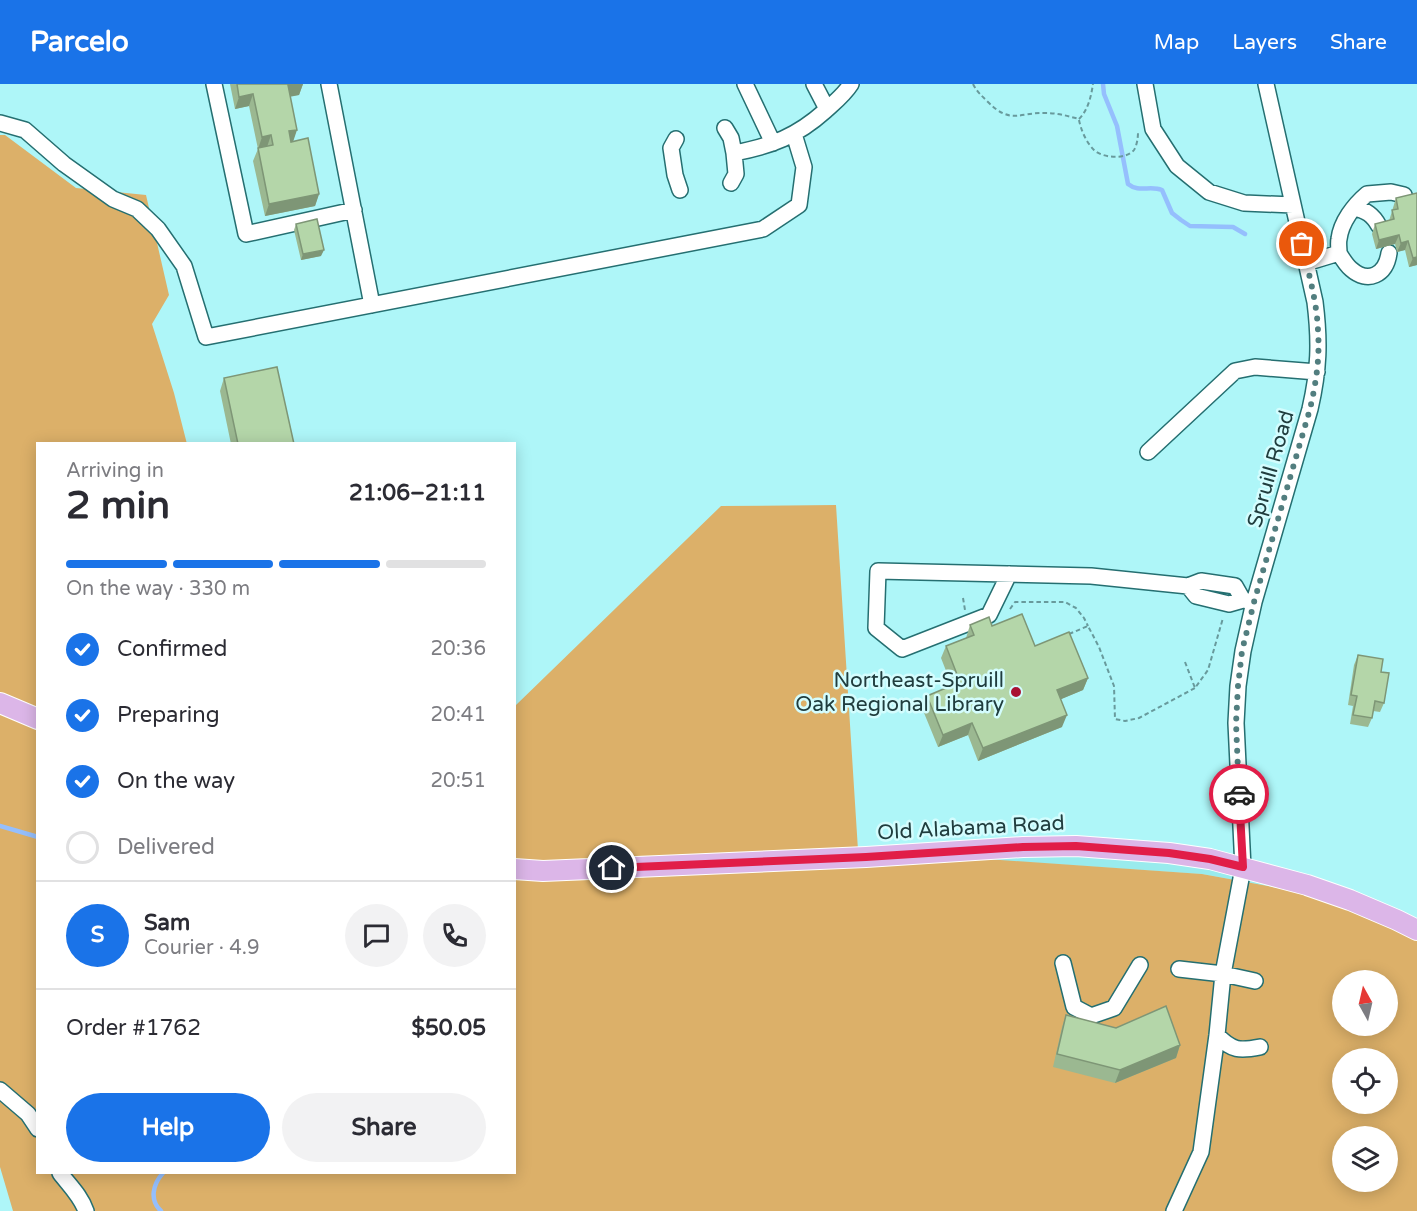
<!DOCTYPE html>
<html lang="en">
<head>
<meta charset="utf-8">
<style>
	:root { --surface:#fff; --page:#f2f2f3; --text:#2b2b33; --muted:#7c7c81; --line:#e1e1e2; --accent:#1a73e8 }
	body { margin:0; font-family:"Varela Round",sans-serif; background:var(--page); color:var(--text); height:100vh; display:flex; flex-direction:column; font-size:22px; white-space:nowrap }
	* { box-sizing:border-box; margin:0 }
	p { font-size:20px; color:var(--muted) }
	.icon { flex:none; width:33px; height:33px; fill:none; stroke:currentColor; stroke-width:2; stroke-linecap:round; stroke-linejoin:round }
	.map { position:relative; flex:1; overflow:hidden }
	.sheet { position:absolute; left:36px; top:358px; width:480px; height:732px; display:flex; flex-direction:column; background:var(--surface); border-radius:0px; box-shadow:0 3px 15px #0003 }
	.sheet>* { flex:none }
	.needle { width:39px; rotate:352deg }
	.fabs { position:absolute; left:1332px; top:886px; display:grid; gap:12px }
	.fabs a { display:grid; place-items:center; width:66px; height:66px; border-radius:50%; background:var(--surface); box-shadow:0 3px 15px #0003; font-size:30px }
	.pin { position:absolute; display:grid; place-items:center; width:51px; height:51px; color:#fff; margin:-26px; border:3px solid #fff; border-radius:50%; box-shadow:0 2px 6px #0007 }
	.courier { position:absolute; display:grid; place-items:center; width:60px; height:60px; margin:-30px; border:4px solid #e11d48; border-radius:50%; background:#fff; color:#222; box-shadow:0 2px 8px #0007 }
	.overview em { font-style:normal; font-weight:800 }
	.overview div { display:flex; flex-direction:column-reverse }
	.overview { display:flex; align-items:center; justify-content:space-between; height:102px; padding:0 30px }
	h1 { font-size:39px; font-weight:800; line-height:45px }
	.bar { display:grid; grid-template-columns:repeat(4,1fr); gap:9px 6px; align-content:center; height:72px; padding:0 30px }
	.bar i { height:8px; border-radius:4px; background:var(--line) }
	.bar .selected { background:var(--accent) }
	.bar p { grid-column:span 4 }
	.line { display:flex; align-items:center; gap:15px; padding:0 30px; border-top:2px solid var(--line) }
	.line div { flex:1 }
	.round { display:grid; place-items:center; flex:none; width:63px; height:63px; border-radius:32px; background:var(--page) }
	ol { padding:0 30px; list-style:none }
	li { display:flex; align-items:center; gap:18px; height:66px }
	li p { margin-inline-start:auto }
	li .icon { padding:6px; border-radius:50%; background:var(--accent); color:#fff; stroke-width:4 }
	li:last-child { color:var(--muted) }
	li i { width:33px; height:33px; border:3px solid var(--line); border-radius:50% }
	.action { display:flex; gap:12px; margin-top:auto; padding:12px 30px }
	.action a { flex:1; height:69px; border-radius:36px; background:var(--accent); color:#fff; font-size:24px; font-weight:800; line-height:69px; text-align:center }
	.action a+a { background:var(--page); color:var(--text) }
	header { display:flex; align-items:center; gap:36px; box-sizing:border-box; height:84px; padding:0 30px; background:var(--accent); color:#fff }
	header strong { font-size:28px }
	nav { display:flex; gap:33px; margin-inline-start:auto; font-size:21px }
	.map>svg:first-child { display:block }
</style>
</head>
<body>
<header>
<strong>Parcelo</strong>
<nav><a>Map</a><a>Layers</a><a>Share</a></nav>
</header>
<div class="map">
<svg width="1417" height="1127" viewBox="0 0 1417 1127">
	<rect width="100%" height="100%" fill="#aef6f8"/>
	<path fill="#99ebed" d="M858,767L1068,768L1250,778L1360,819L1202,790Z"/>
	<path fill="#dcb069" fill-rule="evenodd" d="M0,51H5L76,104L146,111L169,211L152,240L174,309L187,360H38V1089H514L515,622L721,422L836,421L858,766L1202,790L1360,819L1417,845V1127H13L0,1083ZM1342,897H1388V942H1342ZM1342,975H1388V1020H1342ZM1342,1053H1388V1098H1342Z"/>
	<g fill="none" stroke-linecap="round" stroke-linejoin="round">
		<path stroke="#95bffd" stroke-width="4.5" d="M1103,0L1104,10L1117,42L1128,100C1139,109 1150,101 1162,106L1172,129L1181,136L1190,142L1233,143L1245,150
			M0,742L38,753
			M161,1127C149,1116 153,1100 163,1089"/>
		<defs>
			<path id="minor" d="M214,0L246,150L354,126
				M329,0L372,221
				M745,0L773,59
				M814,0L827,25
				M1145,0L1153,45L1177,82L1209,108L1244,119L1293,121
				M0,39L25,46L64,80L113,115L137,125L158,145L184,182L206,253L763,145L799,121L804,83L794,50
				M725,44L731,54L734,69C772,62 797,52 825,27C835,18 844,11 851,0
				M676,55L671,64L675,91L680,106
				M731,99L736,90L734,69
				M1354,124C1366,126 1373,131 1379,142
				M1339,169C1342,174 1346,181 1351,185C1368,200 1386,191 1389,169
				M1306,179L1339,169C1339,164 1338,159 1339,155C1341,138 1354,121 1367,110L1391,108L1404,111
				M1148,368L1235,287L1255,283L1317,288
				M1009,490L989,531L902,565L876,544L878,487L1091,492L1188,502L1201,497L1235,502L1243,516
				M1188,502L1196,512L1229,520L1243,516L1250,517
				M1063,879L1074,923L1091,932L1114,924L1140,881
				M1179,885L1223,890L1255,897
				M1217,951C1232,967 1240,967 1260,963
				M0,1006L28,1030L38,1045
				M60,1089C69,1101 81,1112 86,1127
				M1174,1127L1201,1068L1217,951L1223,890L1243,784L1236,639L1238,602L1243,567L1254,518L1310,325C1319,286 1320,258 1315,218L1266,0"/>
			<path id="major" d="M0,619L38,635
				M514,785L543,787L866,773L1023,763L1076,762L1169,769L1210,775L1307,801L1350,816L1397,836L1417,846"/>
		</defs>
		<use href="#minor" stroke="#256f71" stroke-width="18"/>
		<use href="#major" stroke="#fff" stroke-width="22"/>
		<path stroke="#689a9c" stroke-width="2" stroke-dasharray="4.5 3" stroke-linecap="butt" d="M973,0C977,8 982,12 988,18C1011,41 1019,28 1046,29C1057,29 1068,32 1079,35
			M1079,35C1088,26 1091,13 1093,0
			M1079,36C1081,46 1086,58 1094,66C1102,74 1126,76 1134,66C1137,61 1138,54 1138,48
			M963,514L965,526
			M1010,525L1015,518H1065L1076,524L1084,534L1088,542
			M1069,550L1088,542L1099,563L1114,602L1115,635L1125,637L1139,634L1195,604
			M1185,578L1195,604L1208,586L1223,534"/>
		<use href="#minor" stroke="#fff" stroke-width="15"/>
		<use href="#major" stroke="#dcb6e8" stroke-width="20"/>
	</g>
	<path fill="#9bb891" d="M230,0H303L299,11L290,12L293,57L319,110L315,122L265,132L253,77L258,65L249,22L235,25Z
		M1396,114L1417,181L1409,183L1405,166L1397,168L1395,160L1376,165L1372,150L1375,140L1389,137Z
		M296,140L321,172L301,176L294,146Z
		M224,294L294,360H231L220,307Z
		M970,541L992,542L1035,562L1088,594L1083,606L1061,615L1062,643L978,677L968,651L938,663L922,624L927,612L952,602L941,574L946,562L966,554Z
		M1358,571L1381,588L1384,619L1380,628L1373,627L1372,634L1368,643L1350,640L1353,622L1348,621L1354,581Z
		M1066,931L1180,961L1176,974L1115,999L1053,983L1062,943Z"/>
	<path fill="#7e9676" d="M294,0H303L299,11L284,14L288,1Z
		M253,10L249,22L235,25L239,13Z
		M297,46L293,58L284,60L289,47Z
		M271,51L267,63L258,65L262,53Z
		M319,110L315,122L265,132L269,120Z
		M1399,151L1395,160L1376,165L1379,156Z
		M1408,157L1405,166L1397,168L1401,159Z
		M324,166L321,172L301,176L303,170Z
		M1417,173V181L1409,183L1413,174Z
		M1088,594L1083,606L1052,619L1057,606Z
		M1067,631L1062,643L978,677L983,664Z
		M972,639L968,651L938,663L943,651Z
		M1180,961L1176,974L1115,999L1120,986Z"/>
	<path fill="#b4d6a9" stroke="#7e9676" stroke-width="1.5" d="M237,0H294L288,1L297,46L289,47L291,58L308,54L319,110L269,120L258,64L273,61L271,51L262,53L253,10L239,13Z
		M1417,109V173L1413,174L1408,157L1401,159L1399,151L1379,156L1375,140L1394,135L1392,126L1398,125L1396,114Z
		M317,135L324,166L303,170L296,140Z
		M277,283L294,360H238L224,294Z
		M1022,530L1035,562L1069,548L1088,594L1057,606L1067,631L983,664L972,639L943,651L927,612L960,598L946,562L974,551L970,541L989,533L992,542Z
		M1358,571L1383,575L1381,588L1389,589L1384,619L1375,617L1372,634L1353,631L1357,612L1351,611Z
		M1166,922L1180,961L1120,986L1057,970L1066,931L1116,944Z"/>
	<g fill="none" stroke-linecap="round" stroke-linejoin="round">
		<path stroke="#527e7f" stroke-width="6" stroke-dasharray="0 10.8" d="M1239,710L1236,639L1238,602L1242,567L1254,518L1310,325C1316,299 1320,274 1318,247C1317,217 1308,188 1302,160"/>
		<path stroke="#e11d48" stroke-width="8" d="M612,784L866,773L1023,763L1076,762L1169,769L1210,775L1243,783L1239,710"/>
	</g>
	<circle fill="#a91132" stroke="#d4fdfe" stroke-width="2" cx="1016" cy="608" r="6"/>
	<g text-anchor="middle" dominant-baseline="central" stroke-width="5" stroke-linejoin="round" paint-order="stroke">
		<g font-size="21" fill="#203d3e" stroke="#d4fdfe">
			<text transform="translate(1271 385) rotate(-74)">Spruill Road</text>
			<text transform="translate(971 744) rotate(-3)">Old Alabama Road</text>
		</g>
		<g font-size="21" fill="#203d3e" stroke="#d4fdfe" text-anchor="end">
			<text x="1004" y="596">Northeast-Spruill<tspan x="1004" dy="24">Oak Regional Library</tspan></text>
		</g>
	</g>
</svg>
<div class="fabs">
<a><svg class="needle" viewBox="-14 -14 28 28"><path d="M0-13l5 13h-10z" fill="#e53935"/><path d="M0 13l5-13h-10z" fill="#7c7c81"/></svg></a>
<a><svg class="icon" aria-label="locate" viewBox="0 0 24 24"><circle cx="12" cy="12" r="6"/><path d="M12 2v4M12 18v4M2 12h4M18 12h4"/></svg></a>
<a><svg class="icon" aria-label="layers" viewBox="0 0 24 24"><path d="M12 4l9 5-9 5-9-5zM3 14l9 5 9-5"/></svg></a>
</div>
<div class="pin" style="left:1302px;top:160px;background:#ea580c"><svg class="icon" aria-label="bag" viewBox="0 0 24 24"><path d="M5 8h14l-1 12H6zM9 8a3 3 0 0 1 6 0"/></svg></div>
<div class="pin" style="left:612px;top:784px;background:#1f2937"><svg class="icon" aria-label="home" viewBox="0 0 24 24"><path d="M3 11l9-7 9 7M6 9v11h12V9"/></svg></div>
<div class="courier" style="left:1239px;top:710px"><svg class="icon" aria-label="car" viewBox="0 0 24 24"><path d="M5 17H2v-5l4-1 3-4h7l3 4 3 1v5h-3M9 17h6M6 11h13"/><circle cx="7" cy="17" r="2"/><circle cx="17" cy="17" r="2"/></svg></div>
<section class="sheet">
<div class="overview"><div><h1>2 min</h1><p>Arriving in</p></div><em>21:06–21:11</em></div>
<div class="bar"><i class="selected"></i><i class="selected"></i><i class="selected"></i><i></i><p>On the way · 330 m</p></div>
<ol>
<li><svg class="icon" aria-label="check" viewBox="0 0 24 24"><path d="M5 12l5 5 9-10"/></svg>Confirmed<p>20:36</p></li>
<li><svg class="icon" aria-label="check" viewBox="0 0 24 24"><path d="M5 12l5 5 9-10"/></svg>Preparing<p>20:41</p></li>
<li><svg class="icon" aria-label="check" viewBox="0 0 24 24"><path d="M5 12l5 5 9-10"/></svg>On the way<p>20:51</p></li>
<li><i></i>Delivered</li>
</ol>
<div class="line" style="height:108px"><b class="round" style="background:var(--accent);color:#fff">S</b><div><b>Sam</b><p>Courier · 4.9</p></div><a class="round"><svg class="icon" aria-label="chat" viewBox="0 0 24 24"><path d="M4 5h16v11H9l-5 4z"/></svg></a><a class="round"><svg class="icon" aria-label="phone" viewBox="0 0 24 24"><path d="M5 4h4l2 5-3 2q2 4 5 5l2-3 5 2v4C11 20 4 13 5 4z"/></svg></a></div>
<div class="line" style="height:78px"><div>Order #1762</div><b>$50.05</b></div>
<div class="action"><a>Help</a><a>Share</a></div>
</section>
</div>
</body>
</html>
